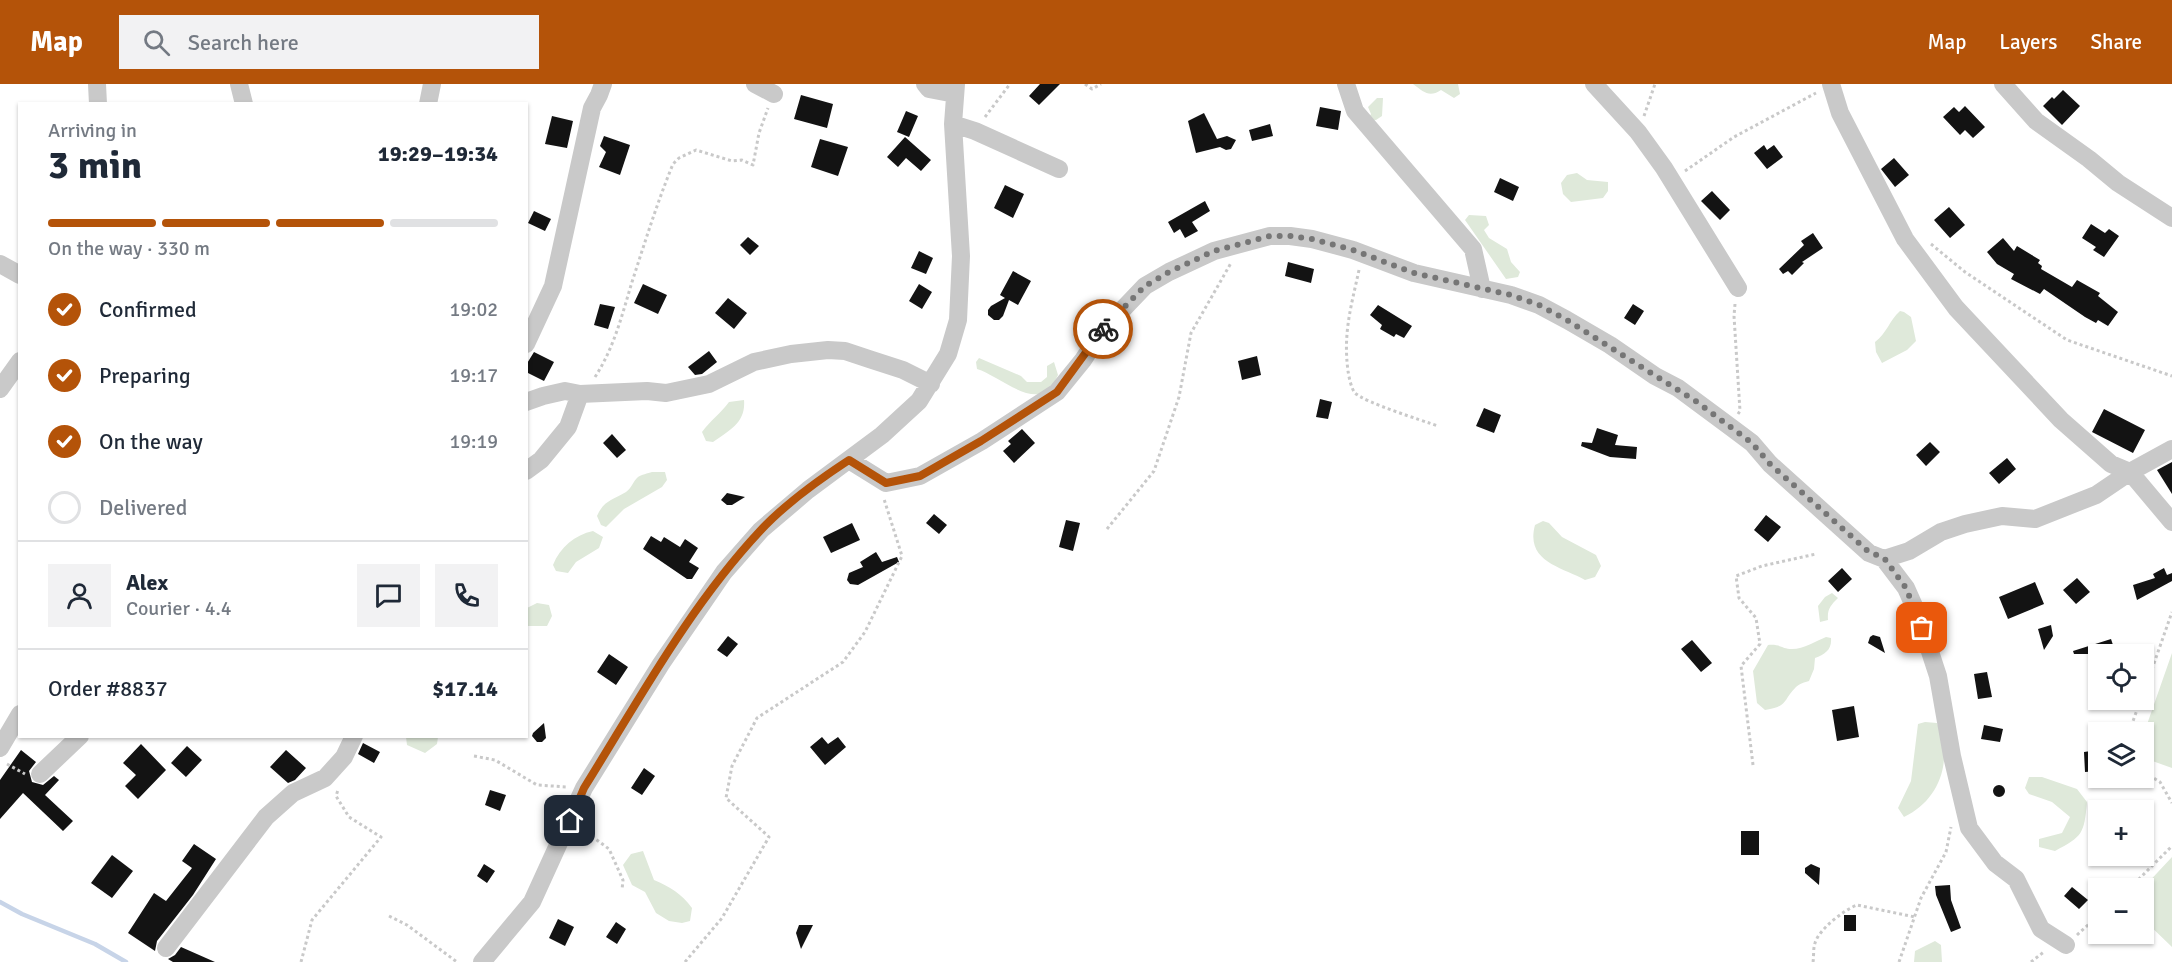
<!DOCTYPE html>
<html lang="en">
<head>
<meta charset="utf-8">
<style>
	:root { --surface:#fff; --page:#f2f2f3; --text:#1f2937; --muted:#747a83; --line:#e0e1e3; --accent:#b45309 }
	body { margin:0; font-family:Signika,sans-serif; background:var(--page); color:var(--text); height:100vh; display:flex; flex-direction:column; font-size:22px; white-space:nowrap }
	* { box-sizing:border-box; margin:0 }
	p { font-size:20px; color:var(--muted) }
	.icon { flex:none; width:33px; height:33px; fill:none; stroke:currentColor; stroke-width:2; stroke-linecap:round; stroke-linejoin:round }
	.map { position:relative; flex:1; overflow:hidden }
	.side { position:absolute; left:18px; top:18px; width:510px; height:636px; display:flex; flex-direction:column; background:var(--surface); border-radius:0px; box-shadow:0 2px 4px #0004 }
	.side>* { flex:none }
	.fabs { position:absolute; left:2088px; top:560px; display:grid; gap:12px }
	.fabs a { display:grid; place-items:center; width:66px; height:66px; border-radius:0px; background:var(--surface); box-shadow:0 2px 4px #0004; font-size:30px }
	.pin { position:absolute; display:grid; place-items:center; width:51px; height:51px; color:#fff; margin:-26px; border-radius:12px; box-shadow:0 3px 9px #0006 }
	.courier { position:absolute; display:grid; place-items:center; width:60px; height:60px; margin:-30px; border:4px solid #b45309; border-radius:50%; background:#fff; color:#222; box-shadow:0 2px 8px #0007 }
	.summary em { font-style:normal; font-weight:700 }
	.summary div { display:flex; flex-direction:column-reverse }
	.summary { display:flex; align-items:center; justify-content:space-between; height:102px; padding:0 30px }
	h1 { font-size:39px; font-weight:700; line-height:45px }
	.bar { display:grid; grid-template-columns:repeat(4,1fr); gap:9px 6px; align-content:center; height:72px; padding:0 30px }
	.bar i { height:8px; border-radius:4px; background:var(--line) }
	.bar .active { background:var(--accent) }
	.bar p { grid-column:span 4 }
	.line { display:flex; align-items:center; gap:15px; padding:0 30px; border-top:2px solid var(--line) }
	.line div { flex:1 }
	.round { display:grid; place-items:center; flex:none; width:63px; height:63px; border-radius:0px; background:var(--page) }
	ol { padding:0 30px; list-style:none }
	li { display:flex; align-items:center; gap:18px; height:66px }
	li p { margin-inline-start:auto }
	li .icon { padding:6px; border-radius:50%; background:var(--accent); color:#fff; stroke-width:4 }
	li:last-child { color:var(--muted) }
	li i { width:33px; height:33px; border:3px solid var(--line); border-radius:50% }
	header { display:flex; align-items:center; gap:36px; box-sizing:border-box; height:84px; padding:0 30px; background:var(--accent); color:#fff }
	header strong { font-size:28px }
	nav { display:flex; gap:33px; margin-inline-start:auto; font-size:21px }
	.search { width:420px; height:54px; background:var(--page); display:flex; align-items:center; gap:15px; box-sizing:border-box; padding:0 21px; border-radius:0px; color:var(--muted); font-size:22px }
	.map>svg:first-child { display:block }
</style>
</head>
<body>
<header>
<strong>Map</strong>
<div class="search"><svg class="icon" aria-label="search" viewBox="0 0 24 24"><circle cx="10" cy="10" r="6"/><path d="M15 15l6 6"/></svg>Search here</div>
<nav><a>Map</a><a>Layers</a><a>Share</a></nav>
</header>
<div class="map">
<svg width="2172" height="878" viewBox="0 0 2172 878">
	<rect width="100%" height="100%" fill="#fff"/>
	<path fill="#dfe9da" d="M1413,0H1458L1460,10L1454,14L1441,6C1429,14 1424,8 1413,0Z
		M1377,14H1383L1382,32L1376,36L1370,37L1369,33L1371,30L1368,23Z
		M1577,89L1587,96L1608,98V107L1603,114L1571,118L1563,110L1561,99L1567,91Z
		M1469,131L1486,132L1489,141L1484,146L1489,154L1507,165L1511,178L1520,188L1518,193L1506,195L1465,136Z
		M1900,227L1904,228L1911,233L1916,257L1907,266L1882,279L1876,268L1875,258C1887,249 1889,237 1900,227Z
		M979,274L1021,292L1027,298H1041L1047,293V282L1054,278L1058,291C1055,297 1052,304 1047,307C1028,320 997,291 977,285L976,278Z
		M744,316C746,338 730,346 713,358L706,357L702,348C710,337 721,329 729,318Z
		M652,388H665L667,396L662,403L624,425L606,443L601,441L597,432C604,416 613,416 626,408C632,404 633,397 638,393C641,391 648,389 652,388Z
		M1543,437L1549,439L1562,453L1596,471L1601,482L1595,493L1585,496C1562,483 1525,478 1535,441Z
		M593,447L603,453L599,464L576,478L568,489L556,487L553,481C560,463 575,451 593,447Z
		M1832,509L1838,514C1831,521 1827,525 1828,536L1820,538L1818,522L1825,513Z
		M537,519L549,521L552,532L547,542H527V524Z
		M1826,553L1831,554C1832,566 1825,570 1815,574L1814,585L1809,597C1805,598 1799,600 1796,603C1782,617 1789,622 1765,626L1757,619L1753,587L1768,561C1781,560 1782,565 1792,565C1804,565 1816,557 1826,553Z
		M2172,569V684L2144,674V649Z
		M1925,638L1937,639C1954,675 1940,716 1904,733L1898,724L1911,697L1918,640Z
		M406,653H438L437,660L425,669L407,661Z
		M2029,693H2042L2077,705L2087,718C2084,750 2083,752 2055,767L2039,763V755L2062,749L2070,733L2052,718L2029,710L2025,704Z
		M643,767L654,796C670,803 681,809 692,824L690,837L682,839L669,837L656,829L645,808L632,801L623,781L631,770Z
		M2172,773V863L2144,836L2143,804Z
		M1935,857L1941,861L1942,878H1914L1915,867Z"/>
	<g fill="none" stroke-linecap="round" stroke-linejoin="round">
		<path stroke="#c7d4e8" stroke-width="4.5" d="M0,818L22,830L95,860L126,878"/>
	</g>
	<path fill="#131313" d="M1040,0H1060L1039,21L1029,12Z
		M2063,6L2080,22L2062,41L2043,22L2052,13L2054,15Z
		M801,11L833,20L827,44L794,35Z
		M1965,22L1985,43L1973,54L1965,46L1960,51L1943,33L1954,23L1959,28Z
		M1320,23L1341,27L1338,46L1316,42Z
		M906,27L918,32L909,53L897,48Z
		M1204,29L1217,55L1227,52L1236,56L1231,65L1226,66L1220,63L1196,69L1188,37Z
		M552,32L573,37L567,64L545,60Z
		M1270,40L1273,52L1252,57L1249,46Z
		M604,52L630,61L620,91L599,83L606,68L600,62Z
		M905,53L931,76L921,87L906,74L898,83L887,73Z
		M820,55L848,63L838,92L811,83Z
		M1764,61L1767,66L1774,61L1783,73L1767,85L1754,69Z
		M1894,74L1909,91L1895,103L1881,85Z
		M1500,94L1519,103L1513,117L1494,108Z
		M1005,101L1024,110L1013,134L994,124Z
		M1712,107L1730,126L1720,136L1701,117Z
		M1205,117L1210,127L1192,138L1198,147L1185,154L1180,145L1174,149L1168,138Z
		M1949,123L1965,141L1950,154L1934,136Z
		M534,127L551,135L545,147L528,139Z
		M2091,140L2105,149L2109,145L2119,152L2104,173L2093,166L2096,163L2082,154Z
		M1813,149L1823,164L1802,178L1804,179L1792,191L1788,187L1783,190L1779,185L1804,161L1801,157Z
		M748,153L759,162L750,171L740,161Z
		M2003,154L2014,167L2017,162L2040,176L2038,179L2042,182L2041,185L2072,203L2077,196L2100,209L2098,212L2118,228L2108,242L2098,236L2096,239L2085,233L2044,205L2040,210L2011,195L2014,190L1997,180L1987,168Z
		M919,167L933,174L926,190L911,184Z
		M1288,178L1314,185L1311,199L1285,192Z
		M1013,187L1031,197L1018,221L1009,216L1003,232L999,236H994L988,231V226L991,222L1005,214L1000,211Z
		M643,200L667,211L658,230L634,219Z
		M919,200L932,208L922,225L909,217Z
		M728,214L747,229L734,245L715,229Z
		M600,220L615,223L608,245L594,241Z
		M1633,220L1644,227L1635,241L1624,234Z
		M1378,221L1412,242L1404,254L1396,250L1394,253L1380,245L1382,241L1370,231Z
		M709,267L717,278L702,290L695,291L688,283Z
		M534,268L554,278L544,297L526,288V281Z
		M1257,272L1261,291L1242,296L1238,277Z
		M1320,315L1332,318L1328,335L1316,333Z
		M1484,324L1501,331L1494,349L1476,342Z
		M2104,325L2145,346L2133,369L2092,348Z
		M1597,344L1618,351L1615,361L1637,363L1636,375L1610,373L1581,362L1582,358L1592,359Z
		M1022,345L1035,359L1014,379L1003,367L1011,360L1008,357Z
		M612,350L626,366L617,374L603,359Z
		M1930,358L1940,368L1926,382L1916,371Z
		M2007,374L2016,385L1999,400L1989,389Z
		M2172,378V410L2157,386Z
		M727,409L745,413L732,421H727L721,416Z
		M934,430L947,441L939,450L926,439Z
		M1766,431L1781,443L1768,458L1754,446Z
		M1066,436L1080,439L1073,467L1059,463Z
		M852,439L860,456L831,469L823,453Z
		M651,452L661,458L664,453L680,463L685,455L698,464L689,478L699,484L692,495H687L643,465Z
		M876,468L882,478L897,473L899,478L858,501L850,500L847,496L849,489L863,483L860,478Z
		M1842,484L1852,495L1838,508L1828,497Z
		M2164,484L2167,491L2172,489V497L2137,516L2133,501L2155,494L2153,490Z
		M2077,494L2090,508L2076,520L2063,506Z
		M2035,498L2044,520L2008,535L1999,513Z
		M2051,541L2053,552L2044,566L2038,545Z
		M1873,551L1880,553L1885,569L1868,559L1870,553Z
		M728,552L738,560L727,573L717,566Z
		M2111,555L2116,570H2074L2073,567Z
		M1692,556L1712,579L1701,588L1681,565Z
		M609,570L628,583L616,601L597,588Z
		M1987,588L1992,613L1978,615L1974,590Z
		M1854,622L1859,653L1837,657L1832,626Z
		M544,639L546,654L542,658H537L532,652L533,649Z
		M1984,641L2003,645L2000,658L1981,655Z
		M822,653L828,660L838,653L846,663L825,681L810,663Z
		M363,659L380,668L374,679L358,670Z
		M141,660L166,686L138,715L125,702L136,691L123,679Z
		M187,662L202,676L186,693L171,679Z
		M21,666L36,678L29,687L32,698L43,701L54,692L59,696L45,711L73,737L63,747L23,709L0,735V696Z
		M286,666L306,684L295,696L288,699L270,683Z
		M2098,666V687L2085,688L2084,668Z
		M644,684L655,692L642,711L631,704Z
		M1993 707a6 6 0 1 1 12 0a6 6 0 1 1-12 0Z
		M490,706L506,711L500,727L485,721Z
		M1741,747H1759V771H1741Z
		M194,760L216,775L193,811L157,857L155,867L128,849L154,809L166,817L192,784L182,777Z
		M112,771L133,787L112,814L91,799Z
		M484,780L495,787L487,799L477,792Z
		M1811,780L1820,784L1819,801L1805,789V784Z
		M1950,801L1951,816L1961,844L1951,848L1936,811L1935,802Z
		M2072,803L2088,816L2079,825L2064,812Z
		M1844,831H1856V847H1844Z
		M558,835L574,843L565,862L549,854Z
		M616,838L626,845L617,860L606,853Z
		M799,841H813L801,865L796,849Z
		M181,863L215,878H173L168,875L175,871Z"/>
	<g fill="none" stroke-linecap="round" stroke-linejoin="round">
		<path stroke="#c9c9c9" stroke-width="3" stroke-dasharray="3 3" stroke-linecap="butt" d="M1085,0L1092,5L1101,0
			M1644,32L1655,0
			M985,33L1010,0
			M1685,87L1734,53L1816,9
			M1931,160L1965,188L2067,256L2172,292
			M1359,186C1351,223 1343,249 1348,287C1349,293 1351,304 1355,309C1366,319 1421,336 1438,342
			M1735,220L1734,232L1740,327L1738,330
			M595,293C614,264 622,231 632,198C645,158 657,119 673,80L679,74L696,66L732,77L742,76L753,81L759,49L768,24
			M1107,445L1154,387L1179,313L1191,249L1231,179
			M2144,608L2172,528
			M2129,648L2141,615
			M474,672L495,676L537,701L567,703
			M7,680L25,690
			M1753,681L1741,582L1760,560L1756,534L1739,514L1736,492L1762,482L1816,470
			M2144,688L2160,698L2172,719
			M582,745L609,765L623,796L622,806
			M2130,804L2172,762
			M389,832L407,841L457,878
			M2077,851L2098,832
			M301,878L312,836L381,753L349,733L336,712L338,706
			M685,878L722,834L769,753L726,714L732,682L757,634L843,578L865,548L902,472L884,415
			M1813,878C1814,872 1813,865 1815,859C1819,845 1844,826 1857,821L1915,833
			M1899,878L1921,814L1946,768L1951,743
			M2031,878L2045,867"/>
		<path stroke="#c9c9c9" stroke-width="18" d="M97,0L98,20
			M239,0L244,20
			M755,0L774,10
			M925,0L929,5L955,10
			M1346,0L1355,27L1473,165L1482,205
			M1594,0L1638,48L1664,84L1738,204
			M1831,0L1840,29L1905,155L1956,224L2061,336L2111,380L2130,388L2172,438
			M2003,0L2036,37L2089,75L2118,99L2172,134
			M428,20L432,0
			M953,40L975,47L1059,85
			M0,180L20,191
			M526,260L553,202L592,24L599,11L603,0
			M0,305L20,277
			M526,318L543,312L565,307L580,310L647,307L666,309L709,300L754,278L791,270L828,266L845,267L869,275L903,286L931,300
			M849,376L886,399L920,392L982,357L1057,308L1083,276L1102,247L1145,202L1169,188L1214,167L1270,152H1290L1312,155L1353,166L1414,189L1511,211L1539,221L1567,236L1610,261L1655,292L1678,304L1732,344L1752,359L1770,380L1869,469L1884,475L1906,504L1918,531L1938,592L1952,672L1969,744L1995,779L2016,795L2041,845L2066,861
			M526,387L541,376L568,343L580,310
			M1884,475L1909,467L1941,448L1965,440L2002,432L2035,435L2096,411L2130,388L2172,365
			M0,664L20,630
			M40,690L80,652
			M166,864L266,733L293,709L325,694L344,673L354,652
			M482,878L532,818L584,704L661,580L724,488L761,446L808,406L882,351L919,317L948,270L958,236L961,172L953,40L956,0"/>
	</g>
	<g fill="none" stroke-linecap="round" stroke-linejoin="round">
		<path stroke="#767676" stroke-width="6" stroke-dasharray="0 10.8" d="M1103,245L1145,202L1169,188L1214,167L1270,152H1290L1312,155L1353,166L1414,189L1511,211L1539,221L1567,236L1697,318L1752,359L1770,380L1869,468L1884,474L1906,504L1922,544"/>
		<path stroke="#b45309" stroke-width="8" d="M570,737L584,704C639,616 689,523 760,447C783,422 820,395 849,376L886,399L920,392L981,357L1057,308L1103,245"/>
	</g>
</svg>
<div class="fabs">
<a><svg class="icon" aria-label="locate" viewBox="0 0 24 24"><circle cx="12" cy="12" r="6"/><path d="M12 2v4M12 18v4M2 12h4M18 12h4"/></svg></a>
<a><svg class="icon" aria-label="layers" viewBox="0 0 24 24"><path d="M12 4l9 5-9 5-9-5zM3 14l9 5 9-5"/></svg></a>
<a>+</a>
<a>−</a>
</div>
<div class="pin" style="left:1922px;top:544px;background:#ea580c"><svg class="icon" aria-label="bag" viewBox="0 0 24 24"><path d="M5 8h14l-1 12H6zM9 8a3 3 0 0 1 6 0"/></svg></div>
<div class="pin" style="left:570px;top:737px;background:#1f2937"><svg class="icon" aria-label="home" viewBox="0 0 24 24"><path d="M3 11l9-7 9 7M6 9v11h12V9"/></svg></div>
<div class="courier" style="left:1103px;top:245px"><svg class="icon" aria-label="bike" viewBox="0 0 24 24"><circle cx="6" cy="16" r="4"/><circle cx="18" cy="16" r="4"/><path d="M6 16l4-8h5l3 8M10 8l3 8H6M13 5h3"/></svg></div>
<section class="side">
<div class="summary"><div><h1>3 min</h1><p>Arriving in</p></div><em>19:29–19:34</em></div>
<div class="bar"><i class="active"></i><i class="active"></i><i class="active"></i><i></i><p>On the way · 330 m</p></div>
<ol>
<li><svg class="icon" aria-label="check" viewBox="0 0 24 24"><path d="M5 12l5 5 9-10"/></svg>Confirmed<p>19:02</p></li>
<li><svg class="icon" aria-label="check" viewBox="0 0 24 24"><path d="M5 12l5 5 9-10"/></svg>Preparing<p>19:17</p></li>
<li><svg class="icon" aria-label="check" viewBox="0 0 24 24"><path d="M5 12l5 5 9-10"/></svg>On the way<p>19:19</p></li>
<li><i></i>Delivered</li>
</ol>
<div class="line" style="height:108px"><a class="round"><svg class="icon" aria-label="person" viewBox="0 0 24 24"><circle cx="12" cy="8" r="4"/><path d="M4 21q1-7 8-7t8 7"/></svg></a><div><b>Alex</b><p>Courier · 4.4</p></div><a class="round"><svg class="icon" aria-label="chat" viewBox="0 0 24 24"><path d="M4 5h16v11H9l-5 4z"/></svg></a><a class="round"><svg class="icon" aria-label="phone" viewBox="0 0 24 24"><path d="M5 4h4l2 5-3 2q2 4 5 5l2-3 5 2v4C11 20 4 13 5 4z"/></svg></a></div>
<div class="line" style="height:78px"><div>Order #8837</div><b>$17.14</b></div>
</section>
</div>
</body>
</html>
